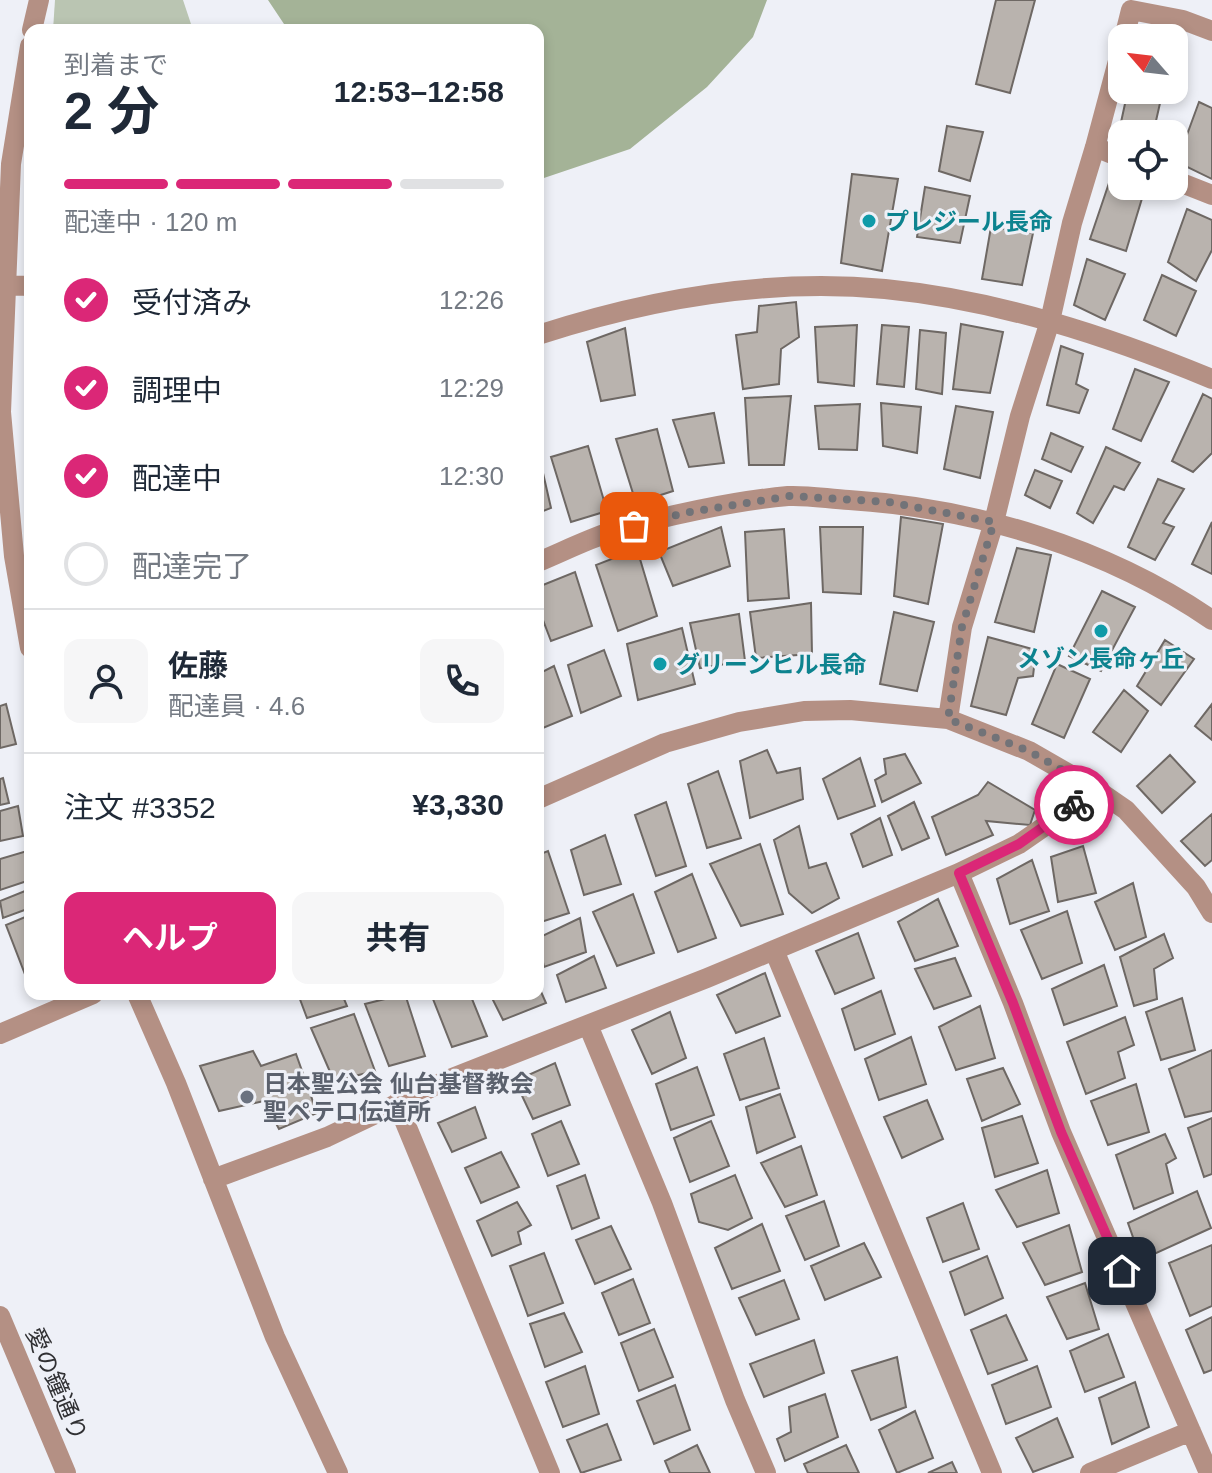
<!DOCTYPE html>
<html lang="ja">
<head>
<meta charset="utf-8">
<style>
	:root { --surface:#fff; --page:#f6f6f7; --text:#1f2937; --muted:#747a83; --line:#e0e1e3; --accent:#db2777 }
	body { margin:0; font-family:Arial,"Noto Sans JP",sans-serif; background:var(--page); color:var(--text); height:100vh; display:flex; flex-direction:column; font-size:30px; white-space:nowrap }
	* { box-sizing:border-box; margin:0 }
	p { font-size:26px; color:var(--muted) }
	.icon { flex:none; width:44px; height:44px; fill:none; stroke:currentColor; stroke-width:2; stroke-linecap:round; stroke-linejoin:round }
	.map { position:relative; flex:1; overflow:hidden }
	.details { position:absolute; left:24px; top:24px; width:520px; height:976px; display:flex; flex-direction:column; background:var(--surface); border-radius:16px; box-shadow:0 4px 12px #0003 }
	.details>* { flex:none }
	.needle { width:52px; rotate:298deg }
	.buttons { position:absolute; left:1108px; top:24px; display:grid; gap:16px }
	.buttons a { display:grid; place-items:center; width:80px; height:80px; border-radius:16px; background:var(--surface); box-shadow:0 4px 12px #0003; font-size:40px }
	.pin { position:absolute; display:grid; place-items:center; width:68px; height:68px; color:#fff; margin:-34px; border-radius:16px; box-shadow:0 4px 12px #0006 }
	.courier { position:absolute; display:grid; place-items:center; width:80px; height:80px; margin:-40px; border:6px solid #db2777; border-radius:50%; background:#fff; color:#222; box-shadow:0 2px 10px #0007 }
	.summary em { font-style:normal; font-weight:700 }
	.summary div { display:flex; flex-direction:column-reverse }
	.summary { display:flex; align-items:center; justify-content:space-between; height:136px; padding:0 40px }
	h1 { font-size:52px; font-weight:700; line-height:60px }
	.bar { display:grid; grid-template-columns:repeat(4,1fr); gap:12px 8px; align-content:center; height:96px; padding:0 40px }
	.bar i { height:10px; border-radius:6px; background:var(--line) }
	.bar .active { background:var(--accent) }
	.bar p { grid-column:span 4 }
	.line { display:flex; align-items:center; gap:20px; padding:0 40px; border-top:2px solid var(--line) }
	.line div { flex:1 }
	.round { display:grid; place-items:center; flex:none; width:84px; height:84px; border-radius:16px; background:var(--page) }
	ol { padding:0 40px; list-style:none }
	li { display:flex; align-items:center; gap:24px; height:88px }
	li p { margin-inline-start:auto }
	li .icon { padding:8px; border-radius:50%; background:var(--accent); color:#fff; stroke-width:4 }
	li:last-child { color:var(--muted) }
	li i { width:44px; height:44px; border:4px solid var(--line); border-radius:50% }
	.cta { display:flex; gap:16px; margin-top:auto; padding:16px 40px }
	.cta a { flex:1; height:92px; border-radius:16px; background:var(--accent); color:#fff; font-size:32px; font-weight:700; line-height:92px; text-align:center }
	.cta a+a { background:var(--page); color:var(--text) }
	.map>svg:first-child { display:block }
</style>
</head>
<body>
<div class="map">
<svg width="1212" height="1473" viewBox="0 0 1212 1473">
	<rect width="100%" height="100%" fill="#eef0f7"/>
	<path fill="#bac5b2" d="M55,0H183L193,30H53Z"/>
	<path fill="#a4b397" d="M268,0H767L753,37L707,87L630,149L538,180V30H288Z"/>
	<path fill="#b9b3ae" stroke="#6e6864" stroke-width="2" d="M996,0H1035L1010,93L976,84Z
		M1128,90H1163L1153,134L1118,136Z
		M1199,102L1212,108V179L1177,162Z
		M947,126L983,132L970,181L939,171Z
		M852,174L898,179L882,271L841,263Z
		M1109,183L1143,195L1126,251L1090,239Z
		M925,187L970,196L960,243L917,237Z
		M1187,209L1212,220V250L1196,281L1168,262Z
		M991,227L1033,233L1022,285L982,279Z
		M1087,259L1125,274L1105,320L1074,305Z
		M1162,275L1196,291L1176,336L1144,320Z
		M796,302L799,337L781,349L779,384L743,389L736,335L757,332L759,306Z
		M961,324L1003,332L990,393L953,389Z
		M857,325L854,386L818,382L815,327Z
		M882,325L909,327L904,387L877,384Z
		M625,328L635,395L601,401L587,342Z
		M920,330L946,333L942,394L916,389Z
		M1061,346L1083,354L1076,384L1088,390L1079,413L1047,405Z
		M1135,369L1169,382L1141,441L1113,429Z
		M1203,394L1212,399V453L1193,472L1172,461Z
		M791,396L784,465H749L745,398Z
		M881,403L921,407L917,453L883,446Z
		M860,404L857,450L819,449L815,406Z
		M956,406L993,412L980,478L944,469Z
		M714,413L724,463L689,467L673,420Z
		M657,429L673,491L636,503L616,439Z
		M1051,433L1083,447L1071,472L1042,459Z
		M588,446L607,511L571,522L551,457Z
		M1106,447L1140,463L1124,490L1114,486L1093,523L1077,513Z
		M540,460L551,508L538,513V461Z
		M1035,470L1062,481L1050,508L1025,495Z
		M1158,479L1184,489L1163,523L1174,527L1155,560L1128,547Z
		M901,517L943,524L928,604L894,596Z
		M1212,522V574L1192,564Z
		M721,527L730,566L673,586L659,552Z
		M820,527H863L861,594L823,592Z
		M784,529L789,598L748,601L745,532Z
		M1017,548L1051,555L1034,632L995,622Z
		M637,549L657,616L618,631L596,565Z
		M575,572L592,626L551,641L538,607V587Z
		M1102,591L1135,607L1101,671L1069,656Z
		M811,603L812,654L756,658L750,612Z
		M894,612L934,622L917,691L880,684Z
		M739,614L745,661L700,668L690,623Z
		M682,628L695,684L638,700L627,644Z
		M988,637L1036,650L1033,676L1018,678L1006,715L971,706Z
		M1165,640L1194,659L1161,705L1137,686Z
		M604,650L621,696L581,713L568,665Z
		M1057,664L1090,679L1064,738L1032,724Z
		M554,666L572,716L538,730V674Z
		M1124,690L1148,711L1121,752L1093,732Z
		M6,704L16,744L0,748V706Z
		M1212,704V740L1195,726Z
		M767,750L777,773L800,768L803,799L750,818L740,761Z
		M905,754L921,783L882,802L875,780L886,774L884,759Z
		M1170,755L1195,782L1162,813L1137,786Z
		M860,758L875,806L838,819L823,779Z
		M718,771L741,838L707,848L688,784Z
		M3,778L9,803L0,805V779Z
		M988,782L1035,810L1030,825L986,821L993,835L946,855L932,817L978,795Z
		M666,802L686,866L656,876L635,815Z
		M914,802L929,838L902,850L888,816Z
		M18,806L23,836L0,841V811Z
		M1212,814V860L1205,866L1181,841Z
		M880,818L892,855L863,867L851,834Z
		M799,826L809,868L826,863L839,898L812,913L789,893L774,840Z
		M605,835L621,884L584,895L571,850Z
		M760,844L783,914L741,926L710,864Z
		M1083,846L1096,893L1058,902L1051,857Z
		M27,851L30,880L0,890V859Z
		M548,851L569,913L538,923V855Z
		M1032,860L1049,911L1010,924L997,879Z
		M692,874L716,938L678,952L655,892Z
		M1133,883L1146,937L1115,950L1095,902Z
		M30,889V908L3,918L0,901Z
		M633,894L654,953L617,966L593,912Z
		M938,899L958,946L915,961L898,922Z
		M1067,911L1082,963L1042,979L1021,930Z
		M30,915V981L28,982L6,925Z
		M580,918L586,952L544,967L538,938Z
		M858,933L874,978L835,994L816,951Z
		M1164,934L1173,958L1154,969L1157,999L1134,1006L1120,957Z
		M594,956L606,988L566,1002L557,975Z
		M955,958L971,996L934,1009L915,969Z
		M1104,965L1117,1006L1064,1025L1052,989Z
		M765,973L780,1016L736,1033L717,995Z
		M538,985L546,1003L503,1020L490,994H538Z
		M881,991L895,1034L855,1050L842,1009Z
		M298,994H342L347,1006L307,1018Z
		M405,994L425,1056L389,1066L365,1004Z
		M431,994H470L487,1036L452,1047Z
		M1182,998L1195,1050L1161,1060L1146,1012Z
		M980,1006L995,1058L956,1070L939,1027Z
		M670,1012L686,1058L652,1074L632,1030Z
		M354,1014L375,1071L334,1081L311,1028Z
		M1125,1017L1134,1045L1118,1052L1125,1078L1086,1094L1067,1042Z
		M911,1037L926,1084L879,1100L865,1059Z
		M764,1038L779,1088L740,1100L724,1054Z
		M1212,1050V1111L1185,1117L1169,1069Z
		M253,1051L261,1066L296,1054L317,1113L279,1129L264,1101L219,1111L200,1066Z
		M555,1063L570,1105L533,1119L515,1081Z
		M697,1067L714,1115L671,1130L656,1084Z
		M1003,1068L1020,1104L982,1121L967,1079Z
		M1136,1084L1149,1132L1108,1145L1091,1101Z
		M780,1094L795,1137L757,1153L746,1107Z
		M927,1100L943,1139L902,1158L884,1117Z
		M475,1107L486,1138L452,1152L438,1123Z
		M1022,1116L1038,1163L995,1177L982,1128Z
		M1212,1118V1174L1204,1177L1188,1128Z
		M561,1121L579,1164L548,1176L532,1134Z
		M711,1121L729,1166L690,1182L674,1138Z
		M1165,1134L1176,1158L1166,1164L1173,1193L1134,1209L1116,1155Z
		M801,1146L817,1195L785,1207L761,1163Z
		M501,1152L519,1187L481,1203L465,1168Z
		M1047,1170L1059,1213L1017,1227L996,1190Z
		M585,1175L599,1218L572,1229L557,1186Z
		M735,1175L752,1218L728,1230L699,1222L691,1194Z
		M1197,1191L1211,1228L1141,1260L1128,1223Z
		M824,1201L839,1246L805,1260L786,1216Z
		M517,1202L531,1225L518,1232L521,1244L492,1256L477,1221Z
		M963,1203L979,1249L943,1262L927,1218Z
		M762,1224L780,1271L732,1289L715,1248Z
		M1069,1225L1082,1272L1045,1285L1023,1243Z
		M611,1226L631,1269L595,1284L576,1240Z
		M864,1243L881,1277L825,1300L811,1266Z
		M1212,1245V1306L1190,1316L1169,1263Z
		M544,1253L563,1303L528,1316L510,1266Z
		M987,1256L1003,1298L965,1315L950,1272Z
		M633,1279L650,1323L619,1335L602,1293Z
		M784,1280L799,1319L756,1335L739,1298Z
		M1085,1283L1099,1329L1067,1339L1047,1297Z
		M564,1313L582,1352L545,1367L530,1324Z
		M1006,1315L1027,1360L988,1374L971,1330Z
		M1212,1317V1370L1204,1373L1186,1330Z
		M654,1329L673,1377L639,1391L621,1343Z
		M1108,1334L1124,1377L1085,1392L1070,1351Z
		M814,1340L824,1373L764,1397L750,1364Z
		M897,1357L906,1407L871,1420L852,1371Z
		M585,1366L599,1414L563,1427L546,1382Z
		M1037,1366L1051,1407L1006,1424L992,1385Z
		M1135,1382L1149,1427L1112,1444L1099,1398Z
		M675,1385L690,1430L654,1444L637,1401Z
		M825,1394L838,1437L785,1461L777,1439L791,1432L789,1407Z
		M915,1411L933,1458L897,1473L879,1430Z
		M1057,1418L1073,1457L1033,1472L1016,1438Z
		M607,1424L621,1460L581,1473L567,1440Z
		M697,1445L710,1473H670L665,1461Z
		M846,1445L859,1473H808L804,1464Z
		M952,1462L957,1473H928Z"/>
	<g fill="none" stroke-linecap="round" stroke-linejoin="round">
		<path stroke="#b49084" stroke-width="20" d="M32,30L39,0
			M1124,38L1131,10L1183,20L1212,31
			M30,46L11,164L1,412L14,556L30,648
			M1095,147L1122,158
			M1174,180L1212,195
			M0,285L30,286
			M538,335C649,299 769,278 885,289C998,300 1108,336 1212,379
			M538,562C562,552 586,540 610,532C663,516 734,501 788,496C808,495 829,499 849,500C976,508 1107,548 1212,620
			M948,719L962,627L994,522L1020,416L1050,321L1072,223L1095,147L1122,46
			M538,799L665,743L739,722L804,711L850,710L948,719L1029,751L1097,790L1126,810L1196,887L1212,913
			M959,873L1013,1003L1061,1132L1209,1473
			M774,950L992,1473
			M137,994L176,1083L275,1337L338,1473
			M588,1025L662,1203L735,1400L766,1473
			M0,1034L93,994
			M397,1103L550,1473
			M213,1179L327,1137L447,1080L707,978L959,873L1019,844L1097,790
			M0,1316L66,1473
			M1090,1473L1191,1431"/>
	</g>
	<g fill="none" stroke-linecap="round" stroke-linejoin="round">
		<path stroke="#727378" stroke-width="8" stroke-dasharray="0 14.4" d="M634,526L684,513L790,496L888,502L994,522L962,627L948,719L1029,751L1097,790L1074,805"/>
		<path stroke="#db2777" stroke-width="10" d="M1074,805L1019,844L959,873L1013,1003L1061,1132L1122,1271"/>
	</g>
	<g fill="#0f9aa8" stroke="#eef0f7" stroke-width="3">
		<circle cx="869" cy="221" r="8"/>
		<circle cx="1101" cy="631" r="8"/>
		<circle cx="660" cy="664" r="8"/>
	</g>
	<circle fill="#6b7280" stroke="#eef0f7" stroke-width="3" cx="247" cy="1097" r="8"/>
	<g text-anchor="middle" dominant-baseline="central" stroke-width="6" stroke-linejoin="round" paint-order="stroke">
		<g font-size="24" font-weight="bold" fill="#0d838f" stroke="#eef0f7" text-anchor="start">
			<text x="885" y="221">プレジール長命</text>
			<text x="1101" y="658" text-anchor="middle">メゾン長命ヶ丘</text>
			<text x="676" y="664">グリーンヒル長命</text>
		</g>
		<g font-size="24" font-weight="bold" fill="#5b616d" stroke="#eef0f7" text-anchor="start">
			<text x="263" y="1083">日本聖公会 仙台基督教会<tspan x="263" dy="28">聖ペテロ伝道所</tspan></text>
		</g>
		<g font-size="24" fill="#303033" stroke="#eef0f7">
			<text transform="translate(57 1384) rotate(67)">愛の鐘通り</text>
		</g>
	</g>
</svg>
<div class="buttons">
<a><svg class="needle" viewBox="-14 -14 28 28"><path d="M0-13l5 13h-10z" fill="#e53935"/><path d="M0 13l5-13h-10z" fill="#747a83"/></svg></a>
<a><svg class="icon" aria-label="locate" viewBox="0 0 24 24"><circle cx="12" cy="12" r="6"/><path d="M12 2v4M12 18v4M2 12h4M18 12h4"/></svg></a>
</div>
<div class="pin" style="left:634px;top:526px;background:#ea580c"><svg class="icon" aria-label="bag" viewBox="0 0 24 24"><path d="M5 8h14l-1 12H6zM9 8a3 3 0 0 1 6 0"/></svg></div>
<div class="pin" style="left:1122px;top:1271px;background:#1f2937"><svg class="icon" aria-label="home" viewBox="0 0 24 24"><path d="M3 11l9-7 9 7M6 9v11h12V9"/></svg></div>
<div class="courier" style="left:1074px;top:805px"><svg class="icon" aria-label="bike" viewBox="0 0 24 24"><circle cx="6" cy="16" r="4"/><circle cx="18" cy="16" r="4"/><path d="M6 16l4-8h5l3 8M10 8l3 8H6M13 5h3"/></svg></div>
<section class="details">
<div class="summary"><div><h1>2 分</h1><p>到着まで</p></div><em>12:53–12:58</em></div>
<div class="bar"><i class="active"></i><i class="active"></i><i class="active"></i><i></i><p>配達中 · 120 m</p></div>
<ol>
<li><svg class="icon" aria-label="check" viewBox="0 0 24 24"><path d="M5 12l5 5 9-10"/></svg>受付済み<p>12:26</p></li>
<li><svg class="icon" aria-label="check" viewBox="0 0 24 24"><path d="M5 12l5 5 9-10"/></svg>調理中<p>12:29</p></li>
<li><svg class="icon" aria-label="check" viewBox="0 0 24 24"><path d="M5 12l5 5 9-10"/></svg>配達中<p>12:30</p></li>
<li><i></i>配達完了</li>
</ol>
<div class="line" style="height:144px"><a class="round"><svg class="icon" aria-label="person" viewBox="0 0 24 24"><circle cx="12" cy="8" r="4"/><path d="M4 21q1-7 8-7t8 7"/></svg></a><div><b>佐藤</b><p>配達員 · 4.6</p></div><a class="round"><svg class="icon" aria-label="phone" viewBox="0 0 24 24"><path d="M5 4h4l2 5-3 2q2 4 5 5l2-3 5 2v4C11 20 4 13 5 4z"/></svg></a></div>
<div class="line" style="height:104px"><div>注文 #3352</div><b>¥3,330</b></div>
<div class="cta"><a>ヘルプ</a><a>共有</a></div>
</section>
</div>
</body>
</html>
